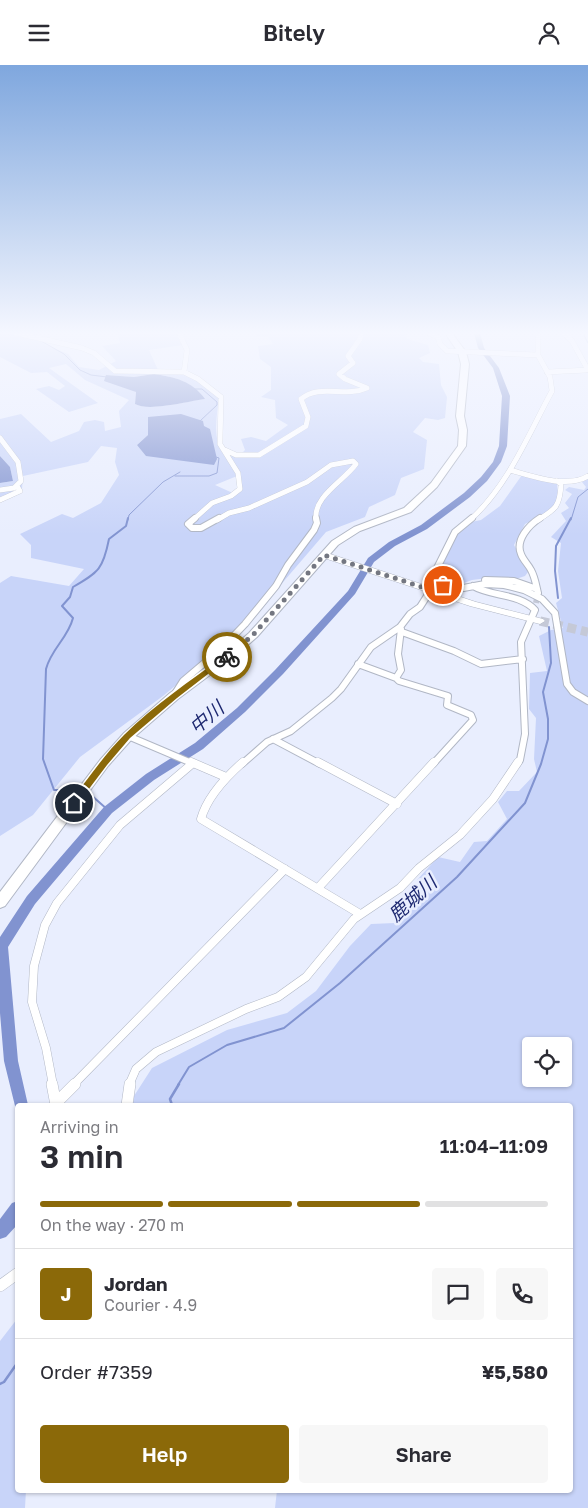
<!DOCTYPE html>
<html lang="en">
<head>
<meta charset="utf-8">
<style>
	:root { --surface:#fff; --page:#f7f7f7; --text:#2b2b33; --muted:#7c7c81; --line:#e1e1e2; --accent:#8b6909 }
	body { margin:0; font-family:"Golos Text","Noto Sans JP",sans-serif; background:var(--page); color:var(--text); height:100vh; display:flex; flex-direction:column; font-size:19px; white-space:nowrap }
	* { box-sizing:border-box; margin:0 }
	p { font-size:16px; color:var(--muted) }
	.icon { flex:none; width:28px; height:28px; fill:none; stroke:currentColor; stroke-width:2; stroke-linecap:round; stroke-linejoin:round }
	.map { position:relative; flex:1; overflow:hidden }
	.drawer { position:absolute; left:15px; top:1038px; width:558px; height:390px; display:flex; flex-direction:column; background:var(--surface); border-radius:5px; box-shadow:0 1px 4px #0004 }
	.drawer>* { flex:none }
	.tools { position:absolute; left:522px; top:972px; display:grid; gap:10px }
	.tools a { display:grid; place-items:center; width:50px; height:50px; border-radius:5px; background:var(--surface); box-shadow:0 1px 4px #0004; font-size:25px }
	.pin { position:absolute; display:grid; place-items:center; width:42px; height:42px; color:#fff; margin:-21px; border:2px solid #fff; border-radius:50%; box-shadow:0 1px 5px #0007 }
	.courier { position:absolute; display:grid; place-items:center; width:50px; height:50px; margin:-25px; border:4px solid #8b6909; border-radius:50%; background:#fff; color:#222; box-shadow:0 1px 6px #0007 }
	.overview em { font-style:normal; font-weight:600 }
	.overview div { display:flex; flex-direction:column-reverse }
	.overview { display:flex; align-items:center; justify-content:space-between; height:85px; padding:0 25px }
	h1 { font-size:32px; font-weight:600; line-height:38px }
	.bar { display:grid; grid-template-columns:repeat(4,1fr); gap:8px 5px; align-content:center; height:60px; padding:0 25px }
	.bar i { height:6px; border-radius:4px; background:var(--line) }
	.bar .current { background:var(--accent) }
	.bar p { grid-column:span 4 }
	.line { display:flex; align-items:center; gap:12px; padding:0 25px; border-top:1px solid var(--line) }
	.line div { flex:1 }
	.round { display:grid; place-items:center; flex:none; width:52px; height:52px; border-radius:5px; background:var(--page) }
	.cta { display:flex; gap:10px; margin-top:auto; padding:10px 25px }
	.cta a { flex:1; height:58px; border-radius:5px; background:var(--accent); color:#fff; font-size:20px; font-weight:600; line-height:58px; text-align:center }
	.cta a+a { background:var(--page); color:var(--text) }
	header { display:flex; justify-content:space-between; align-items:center; height:65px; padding:0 25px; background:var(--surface); font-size:22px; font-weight:600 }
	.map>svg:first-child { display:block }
</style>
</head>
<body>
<header><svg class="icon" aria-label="menu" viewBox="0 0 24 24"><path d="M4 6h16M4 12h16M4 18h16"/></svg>Bitely<svg class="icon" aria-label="person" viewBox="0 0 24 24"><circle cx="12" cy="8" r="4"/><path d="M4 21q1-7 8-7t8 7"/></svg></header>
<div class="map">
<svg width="588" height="1443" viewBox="0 0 588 1443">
	<rect width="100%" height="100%" fill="#e9eefe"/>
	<path fill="#c8d4f9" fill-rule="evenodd" d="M0,268H37L46,280L68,289L79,302L99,305L116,296L102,281L120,278L117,268H176L183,280L149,285L158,305L188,309L219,332C217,352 211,376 226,391L240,390L245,385L241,374L251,372L266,376L288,360L276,353L275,335L261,332L271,325V302L260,294L258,281L273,279L268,272L256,271L255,268H405L407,274L428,280L430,288L419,293L423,297L439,299L441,320L447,332L445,353L438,355L425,353L413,367L427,375L424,404L401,413L395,430L369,442L365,452L326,467L242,565L163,631L80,692L33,750L0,771V518L11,511L69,521L84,504L31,493V480L20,469L62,449L73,453L101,438L119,410L115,397L117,383L101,381L88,397L23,411L22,424L16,430L0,436V418L13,416L10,402L0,391V354L21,349L51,377L79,366L84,357L95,355L104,357L105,366L121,362L119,346L129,335L85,315L66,299L49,303L98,338L69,347L36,324L49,321L59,325L65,321L47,307L31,308L0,292ZM154,309C175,312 192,316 204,334C189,336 149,347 135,339L136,327L106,310L134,312ZM148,352L214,400L137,380L148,370ZM237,411L242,426L235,429L215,420Z
		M522,410L557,419L559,438L548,447L525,459L514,480L528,507L525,511L516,514L496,512L472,515L453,522L434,515L458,467L471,457L481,455L500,441Z
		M588,413V1443H275L277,1425H570V1040H133L134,1031L152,1003L227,965L287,948L316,926L350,881L371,859L395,858L423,830L417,815L438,792L460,797L474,777L487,776L507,754L498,737L507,726H519L537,707L534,694L536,653L529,644L530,608L547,606L539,571L551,565L563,563L556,538L562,533L558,506L561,478L551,472L566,456L561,448L569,443L565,438L572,429L565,425L569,422L584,425L586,422L582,417ZM531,981H564V1014H531Z
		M17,1254L18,1425H26L25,1443H0V1276Z"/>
	<path fill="#8193d0" d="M154,309C175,312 192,316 205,334C189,336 149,347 135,339L136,327L104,316L106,310L134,312Z
		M181,349L203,356L204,361L210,364L217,394L214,400L146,391L137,380L148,370V352Z
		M0,391L10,402L13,416L0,418Z"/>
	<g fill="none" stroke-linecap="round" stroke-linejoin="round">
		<path stroke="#8193d0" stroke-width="1" d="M583,268L588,278
			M41,276L64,289L80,305L91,310L107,312
			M193,324H202L217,337V340L200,356
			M175,411H209L217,408L219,393L216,392
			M128,455L129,450L163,417L180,407
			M571,455L578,432L588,424"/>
		<path stroke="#8193d0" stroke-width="2" d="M558,533L555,506L556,481L571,453
			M75,725H54L43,694L46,604C51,584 68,573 73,553L62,541L70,532L73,522C99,507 103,504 109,474L126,461L128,453
			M91,730L108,745
			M178,1020L189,1002L227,980L284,963L340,918L457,812L525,738L541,699L548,674V654L543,627L551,598L549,562"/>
		<path stroke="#8193d0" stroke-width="2.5" d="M172,1040L170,1034L179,1019
			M0,1319L4,1317L18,1297"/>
		<path fill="#8193d0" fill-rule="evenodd" d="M474,268H480L484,283L499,303L510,331L507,381L501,397L487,416L470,432L427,464L395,481L374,497L355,529L283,609L245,647L203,684L154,715L112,748L35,839L8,882L18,996L28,1040H18V1046L16,1045L4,996L0,948V872L27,831L104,742L146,709L195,678L237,643L275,605L348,526L368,493L389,477L421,460L464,428L481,412L493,397L499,381L502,331L493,303L478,283Z
			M18,1136V1159L6,1172L0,1174V1154L12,1138Z"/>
		<path stroke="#c5c9d7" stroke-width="6" stroke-dasharray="6 3" stroke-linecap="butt" d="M536,538L538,528"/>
		<path stroke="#c5c9d7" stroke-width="9" stroke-dasharray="9 5" stroke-linecap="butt" d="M540,556L588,567"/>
		<defs>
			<path id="minor-far3" d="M16,268L82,283L94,288L115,306L184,307L198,314L221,332L220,379L238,408L240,424L231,431L212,438L193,455
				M179,268L187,285L184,307
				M428,268L438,272L440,279L447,286L538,290
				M564,268L572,276L588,305
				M547,307L588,305
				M0,373L18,397L21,416L14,423L0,425
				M225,385L236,390H259L306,361L308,352L301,334C320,318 345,333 367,323L345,314L339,309L353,298L348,291L360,274L361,268
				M510,405C532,411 567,424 588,411
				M0,435L20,426L17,421
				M217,455L229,448L249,443L307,417L331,400L353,396L356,399C344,416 313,431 316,455
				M470,455C508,421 528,370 552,326L550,312L538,290V268
				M538,455C556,444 560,441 561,419L557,416"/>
			<path id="minor-far2" d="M195,453L188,459L192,463H201L219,453
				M485,515L514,516L537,524
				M432,517L458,524L485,519L504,520L524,525L542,534L555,548L567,619L573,627L588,636
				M473,521C492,532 519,528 535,545L521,577L525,669L520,695L517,699
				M538,528C536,520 535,512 531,505C528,499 523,495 521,489C515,475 529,460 540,453
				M402,567L454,586L481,599L523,594
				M358,599L396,613L401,605L398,589L401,564
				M396,613L399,616L448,631L447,640L471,650L473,655L433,699
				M176,627L183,616L222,583L245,559L276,521L288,500L314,465L317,458L316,453
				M128,671L194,699
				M273,674L320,699
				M242,699L267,677L291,666L332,633L341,624L371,582L400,562L410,549L420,542L427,531L432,513L455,467L472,453"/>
			<path id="minor-far1" d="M191,697L226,712
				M243,697C226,712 207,732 201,754L360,849
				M318,697L397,739
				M318,823L434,697
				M53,1020L46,983L32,937L34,901L45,860L57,838L120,760L193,698
				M73,1020L285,804
				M129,1020L136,1004L156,987L246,944L278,932L306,912L354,854L400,823L419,803L460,770L493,734L518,697"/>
			<path id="minor" d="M52,1019L56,1040
				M56,1038L75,1019
				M127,1040L130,1019
				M0,1221L18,1208"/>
			<path id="secondary" d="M324,487L476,537L543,554L545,556L540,559L470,541L321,492L320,490Z"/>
			<path id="trunk" d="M445,268H452L466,287L469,299L464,351L467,365L466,381L437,422L411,447L360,466L338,480L257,572L234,592L178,634L132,674L108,701L5,841L0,843V827L100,695L124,668L170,628L226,588L249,568L332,476L354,462L404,443L431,418L458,381L459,365L456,351L461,299L458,287Z"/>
		</defs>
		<use href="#minor-far3" stroke="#b1b7c5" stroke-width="5.5"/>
		<use href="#minor-far2" stroke="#b1b7c5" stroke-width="8"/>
		<use href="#minor-far1" stroke="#b1b7c5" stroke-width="9"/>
		<use href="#minor" stroke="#b1b7c5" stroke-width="12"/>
		<use href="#secondary" stroke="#b1b7c5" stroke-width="1"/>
		<use href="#trunk" stroke="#b1b7c5" stroke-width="2"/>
		<use href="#minor-far3" stroke="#fff" stroke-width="5"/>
		<use href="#minor-far2" stroke="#fff" stroke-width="6"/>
		<use href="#minor-far1" stroke="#fff" stroke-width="8"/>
		<use href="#minor" stroke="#fff" stroke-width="11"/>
		<use href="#secondary" fill="#fff" fill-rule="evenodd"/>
		<use href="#trunk" fill="#fff" fill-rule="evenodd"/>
	</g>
	<linearGradient id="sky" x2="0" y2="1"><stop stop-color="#7fa7de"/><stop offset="0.57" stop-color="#f5f7ff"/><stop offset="1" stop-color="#f5f7ff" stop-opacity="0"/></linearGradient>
	<rect width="588" height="470" fill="url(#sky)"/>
	<path fill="#8b6909" d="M224,591L230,592L177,633L130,673L107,700L76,741H71V736C88,714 104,690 124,670C154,640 190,616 224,591Z"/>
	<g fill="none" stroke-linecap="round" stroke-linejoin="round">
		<path stroke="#747781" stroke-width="5" stroke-dasharray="0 9" d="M227,592L253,570L324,490L428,524L432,517L443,520"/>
	</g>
	<g text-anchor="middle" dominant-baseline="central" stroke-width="5" stroke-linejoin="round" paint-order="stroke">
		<g font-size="19" font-style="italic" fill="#1e2971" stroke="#e9eefe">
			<text transform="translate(206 652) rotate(-40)">中川</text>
			<text transform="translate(412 833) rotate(-42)">鹿城川</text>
		</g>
	</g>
</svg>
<div class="tools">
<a><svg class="icon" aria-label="locate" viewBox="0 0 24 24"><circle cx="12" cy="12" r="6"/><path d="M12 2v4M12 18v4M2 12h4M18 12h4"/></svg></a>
</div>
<div class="pin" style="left:443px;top:520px;background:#ea580c"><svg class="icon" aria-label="bag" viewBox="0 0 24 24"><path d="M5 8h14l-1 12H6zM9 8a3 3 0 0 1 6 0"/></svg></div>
<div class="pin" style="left:74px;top:738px;background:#1f2937"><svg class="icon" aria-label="home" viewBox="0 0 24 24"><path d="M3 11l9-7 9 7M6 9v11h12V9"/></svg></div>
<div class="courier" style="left:227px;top:592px"><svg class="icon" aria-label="bike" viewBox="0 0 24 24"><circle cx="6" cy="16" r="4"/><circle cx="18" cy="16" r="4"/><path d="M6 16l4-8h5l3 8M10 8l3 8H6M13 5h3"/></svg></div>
<section class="drawer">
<div class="overview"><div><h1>3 min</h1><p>Arriving in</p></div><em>11:04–11:09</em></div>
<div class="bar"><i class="current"></i><i class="current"></i><i class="current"></i><i></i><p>On the way · 270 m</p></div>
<div class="line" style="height:90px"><b class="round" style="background:var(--accent);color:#fff">J</b><div><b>Jordan</b><p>Courier · 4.9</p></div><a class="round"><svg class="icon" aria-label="chat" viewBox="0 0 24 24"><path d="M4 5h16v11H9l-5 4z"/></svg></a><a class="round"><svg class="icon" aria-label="phone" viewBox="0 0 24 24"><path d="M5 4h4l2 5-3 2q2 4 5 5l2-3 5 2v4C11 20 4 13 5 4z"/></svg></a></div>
<div class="line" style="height:65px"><div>Order #7359</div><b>¥5,580</b></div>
<div class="cta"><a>Help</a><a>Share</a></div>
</section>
</div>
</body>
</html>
